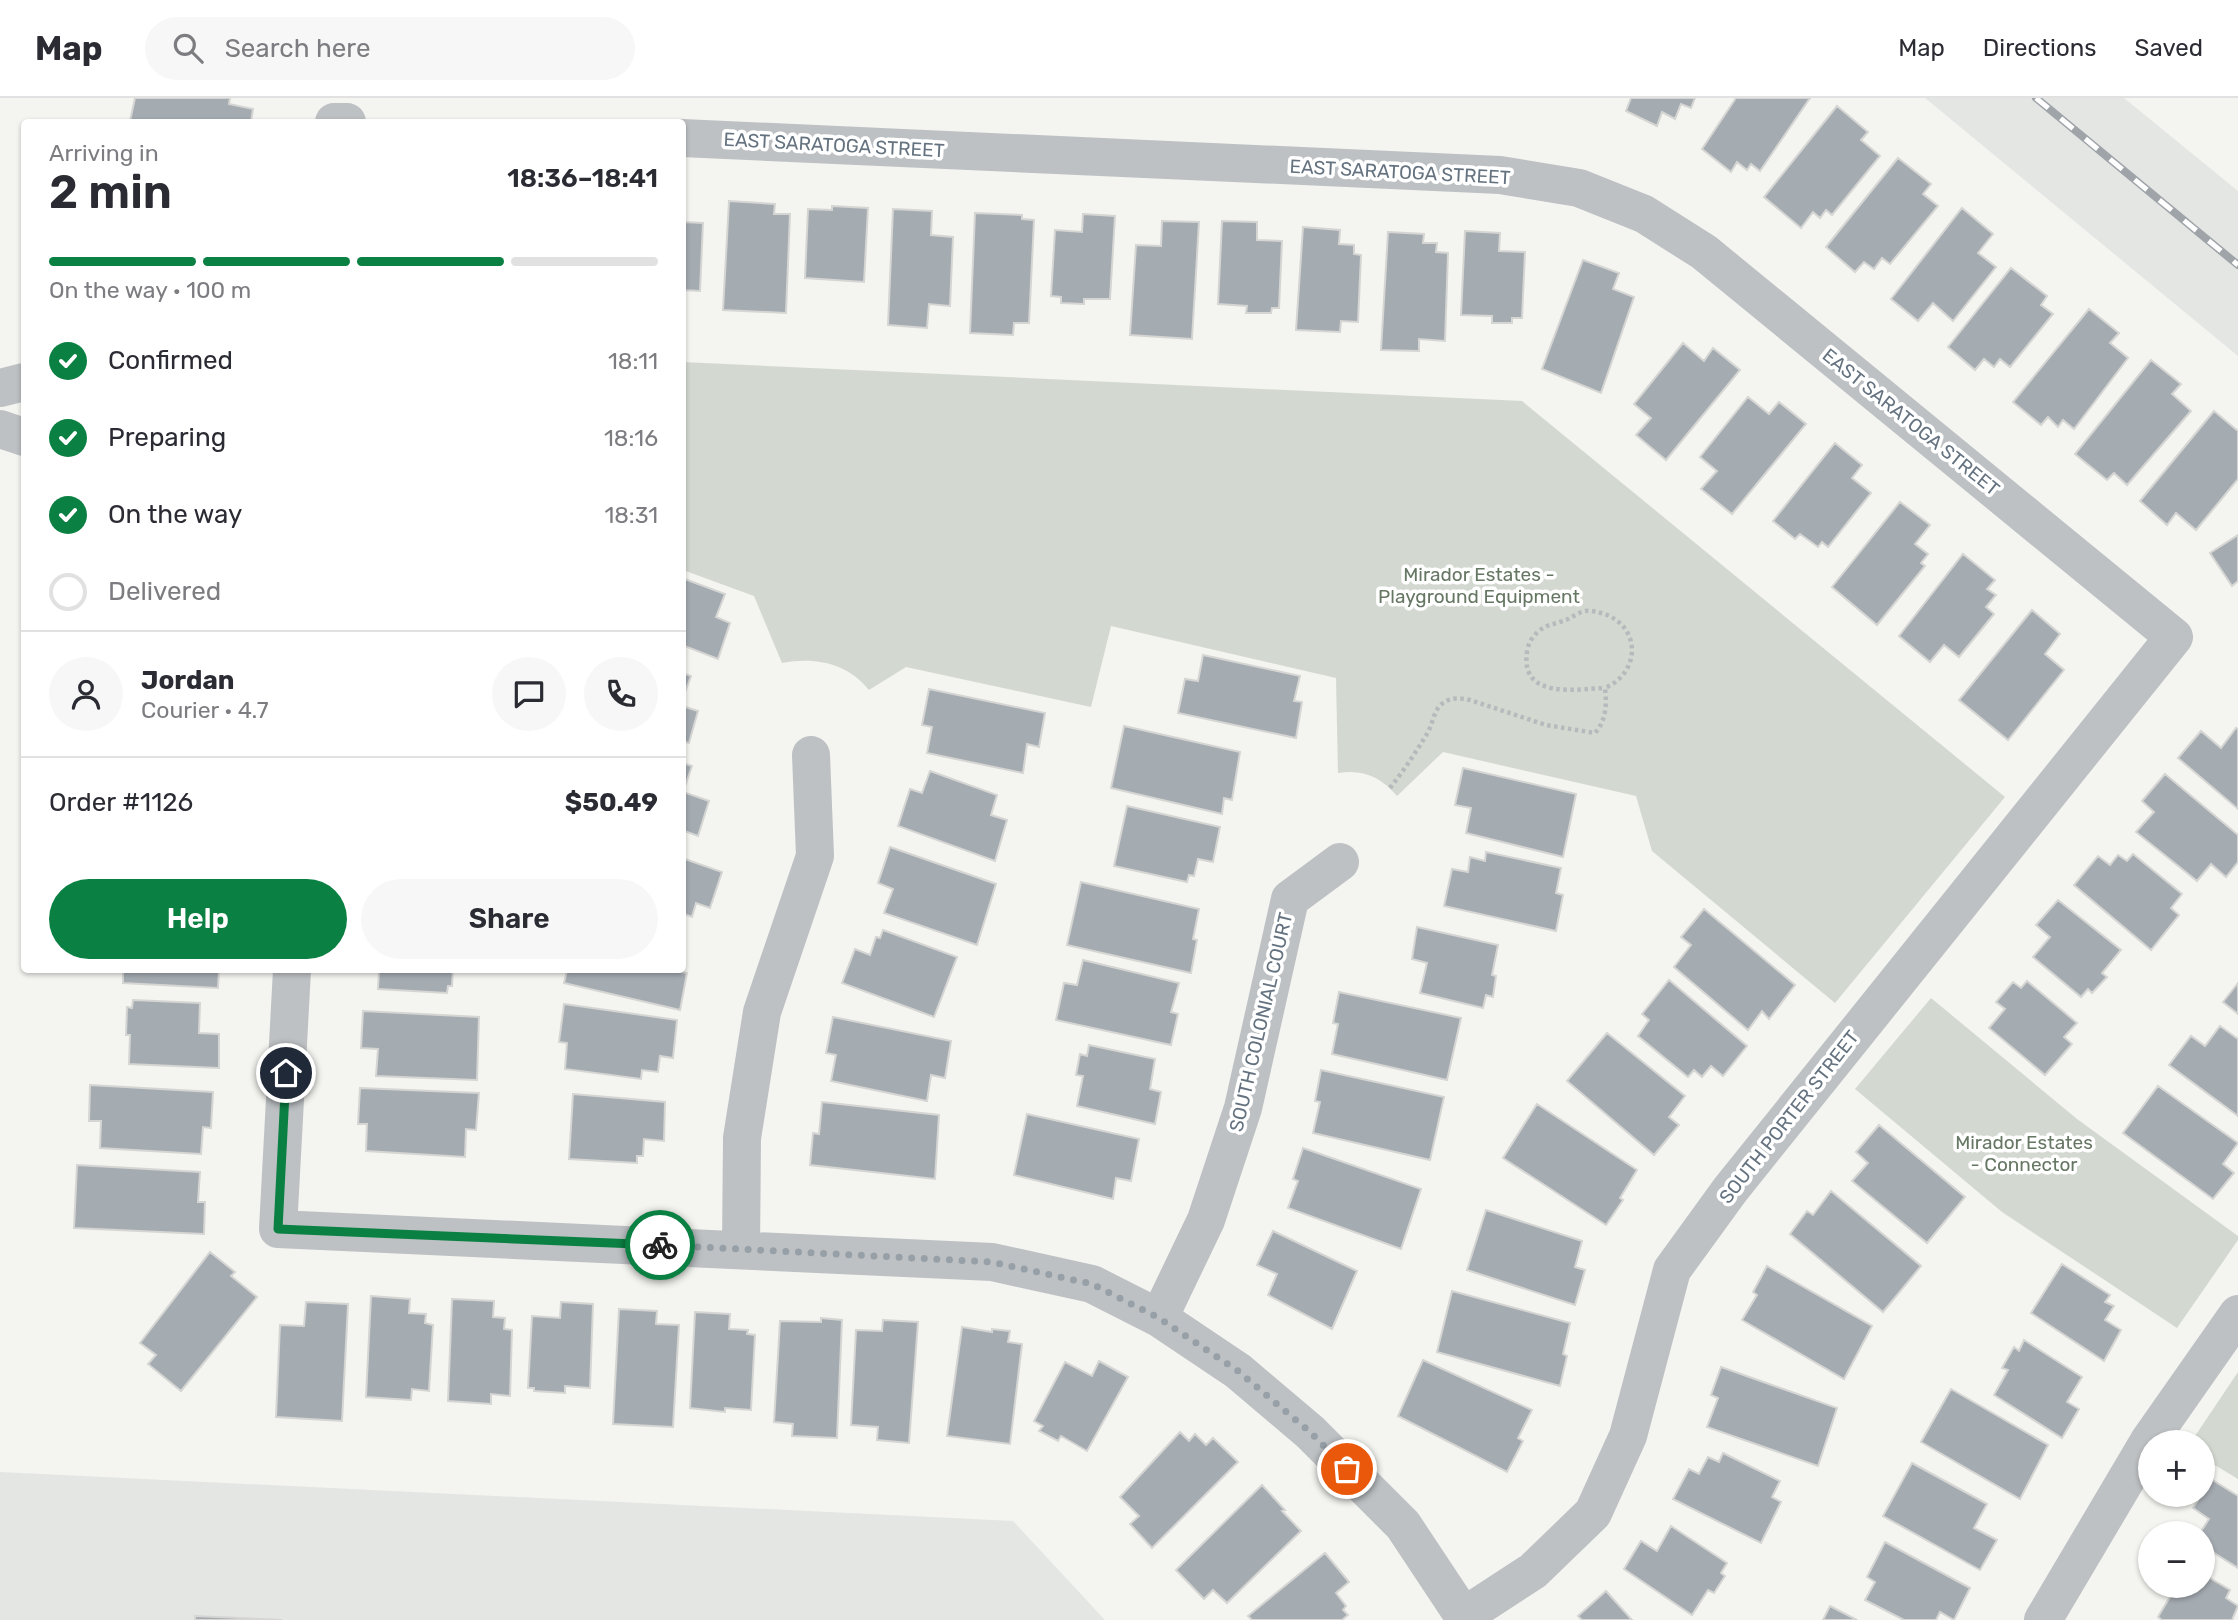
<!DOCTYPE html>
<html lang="en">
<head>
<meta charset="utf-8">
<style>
	:root { --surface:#fff; --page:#f7f7f7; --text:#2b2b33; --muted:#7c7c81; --line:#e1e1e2; --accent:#0b8043 }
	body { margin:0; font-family:Rubik,sans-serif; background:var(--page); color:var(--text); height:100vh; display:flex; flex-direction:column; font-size:26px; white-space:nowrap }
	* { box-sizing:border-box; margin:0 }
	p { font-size:23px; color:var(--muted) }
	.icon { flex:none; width:38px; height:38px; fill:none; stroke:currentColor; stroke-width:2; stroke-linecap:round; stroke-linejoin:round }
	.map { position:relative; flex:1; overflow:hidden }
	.sheet { position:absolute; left:21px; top:21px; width:665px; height:854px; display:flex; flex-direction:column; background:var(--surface); border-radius:7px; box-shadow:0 2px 5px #0004 }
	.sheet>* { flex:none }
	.tools { position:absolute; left:2138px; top:1332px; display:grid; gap:14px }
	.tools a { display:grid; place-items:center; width:77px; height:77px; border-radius:50%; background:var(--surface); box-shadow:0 2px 5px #0004; font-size:35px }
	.pin { position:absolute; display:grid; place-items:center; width:60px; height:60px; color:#fff; margin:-30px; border:4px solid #fff; border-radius:50%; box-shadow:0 2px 7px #0007 }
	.courier { position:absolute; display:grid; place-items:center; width:70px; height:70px; margin:-35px; border:5px solid #0b8043; border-radius:50%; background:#fff; color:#222; box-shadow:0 2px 9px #0007 }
	.summary em { font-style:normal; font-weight:600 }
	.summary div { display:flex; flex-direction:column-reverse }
	.summary { display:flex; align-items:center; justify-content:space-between; height:119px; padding:0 28px }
	h1 { font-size:46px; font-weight:600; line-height:52px }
	.bar { display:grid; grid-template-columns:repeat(4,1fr); gap:10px 7px; align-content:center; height:84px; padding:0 28px }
	.bar i { height:9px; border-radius:5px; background:var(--line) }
	.bar .current { background:var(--accent) }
	.bar p { grid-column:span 4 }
	.line { display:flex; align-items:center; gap:18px; padding:0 28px; border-top:2px solid var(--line) }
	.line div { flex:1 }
	.round { display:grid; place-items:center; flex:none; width:74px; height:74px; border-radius:37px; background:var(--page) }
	ol { padding:0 28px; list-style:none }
	li { display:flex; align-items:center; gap:21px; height:77px }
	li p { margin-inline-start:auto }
	li .icon { padding:7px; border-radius:50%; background:var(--accent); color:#fff; stroke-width:4 }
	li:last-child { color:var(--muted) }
	li i { width:38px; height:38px; border:4px solid var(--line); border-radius:50% }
	.cta { display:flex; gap:14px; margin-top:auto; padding:14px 28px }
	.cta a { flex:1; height:80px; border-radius:42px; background:var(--accent); color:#fff; font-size:28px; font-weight:600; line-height:80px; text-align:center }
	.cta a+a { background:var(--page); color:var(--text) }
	header { display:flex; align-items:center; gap:42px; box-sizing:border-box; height:98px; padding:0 35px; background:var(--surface); border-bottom:2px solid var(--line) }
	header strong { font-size:33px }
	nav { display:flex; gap:38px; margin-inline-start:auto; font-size:24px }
	.search { width:490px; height:63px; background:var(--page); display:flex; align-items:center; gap:18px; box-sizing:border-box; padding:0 24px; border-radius:38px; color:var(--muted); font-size:26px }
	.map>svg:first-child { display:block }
</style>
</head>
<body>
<header>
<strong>Map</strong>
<div class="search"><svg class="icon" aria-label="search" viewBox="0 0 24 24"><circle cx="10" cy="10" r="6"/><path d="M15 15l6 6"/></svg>Search here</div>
<nav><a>Map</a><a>Directions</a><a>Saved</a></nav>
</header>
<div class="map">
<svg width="2238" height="1522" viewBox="0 0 2238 1522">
	<rect width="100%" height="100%" fill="#f4f4f0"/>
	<path fill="#e4e6e4" d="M1925,0H2124L2238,93V258Z
		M0,1374L1013,1423L1105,1522H0Z"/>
	<path fill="#d3d9d0" d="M682,264L1522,303L2005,699L1835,905L1652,753L1636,698L1443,654L1397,698C1381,679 1363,671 1338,675L1336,580L1111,528L1091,609L906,569L869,592C847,565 816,559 782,565L754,498L683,472Z
		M1931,900L2077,1021L2238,1138V1142L2177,1230L2002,1114L1855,991Z
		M2238,1274V1381L2203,1360V1344H2191Z"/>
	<path fill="#a4abb1" stroke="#d5d5d3" stroke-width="2" d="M135,0H230L229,6L253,11L251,24H137L130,23Z
		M1631,0H1695L1691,10L1681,6L1675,21L1662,14L1657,28L1626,13Z
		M1736,0H1810L1760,73L1751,66L1747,72L1737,64L1731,74L1702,51Z
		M1837,8L1868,34L1861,42L1880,58L1832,117L1826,112L1820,120L1813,114L1801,130L1764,99Z
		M1898,60L1931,86L1923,96L1938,108L1890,166L1882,160L1874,171L1864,164L1855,174L1826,149Z
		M682,100H685L684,124L703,125L700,193L682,192Z
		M729,103L775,106L774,116H790L786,215L723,212Z
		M832,108L868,110L864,184L805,180L808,111L832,112Z
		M1962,110L1993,136L1978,155L1996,169L1953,223L1933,205L1918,223L1891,201Z
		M893,111L932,113L931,137L953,139L950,208L929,206L927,230L888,227Z
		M975,115L1022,117V121L1034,122L1029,225H1014L1013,237L970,235Z
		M1083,116L1115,118L1110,201H1084V206L1061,205V199L1051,198L1055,132L1082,134Z
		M1162,123L1199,124L1192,241L1130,237L1136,147L1161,148Z
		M1222,123L1257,124V142L1282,143L1279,210H1272L1271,215H1246L1247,208L1218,206Z
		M1303,129L1340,132L1339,146L1354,147V156L1361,157L1358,224L1341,223L1340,234L1296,232Z
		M1465,133L1500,135L1499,153L1525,154L1522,220H1512V225H1492V218L1461,217Z
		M1388,134L1424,136L1423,145H1437L1436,154L1448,155L1445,243L1419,241V253L1381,252Z
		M1583,162L1619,175L1613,191L1634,199L1601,295L1542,271Z
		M2011,170L2047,198L2041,207L2053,216L2010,269L2000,261L1994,269L1984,261L1975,272L1948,249Z
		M2089,211L2119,235L2110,245L2128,260L2074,331L2063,322L2058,329L2048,319L2041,327L2013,304Z
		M1683,245L1704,263L1713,250L1740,272L1666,362L1636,337L1651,320L1634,306Z
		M2151,262L2181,286L2172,296L2191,313L2127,387L2114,375L2107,382L2075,356Z
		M1748,299L1769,316L1779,304L1806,326L1732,416L1701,391L1717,373L1700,359Z
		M2214,313L2238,333V381L2196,432L2176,415L2167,427L2140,403Z
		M1835,345L1862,367L1852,380L1871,395L1828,449L1822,444L1818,449L1800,436L1795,441L1773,423Z
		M1900,404L1930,427L1915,446L1928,456L1921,465L1925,468L1877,527L1832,489Z
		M2238,437V483L2232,488L2210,455Z
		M1963,456L1995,482L1987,491L1996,497L1986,509L1994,516L1959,559L1944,547L1930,564L1899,538Z
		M682,480L725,496L716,519L730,525L718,561L682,547Z
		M2032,512L2060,536L2045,556L2064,572L2008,642L1959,602Z
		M1203,557L1300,578L1294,603L1302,604L1296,640L1178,615L1185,581L1198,583Z
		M682,575L691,578L682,602Z
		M929,591L1045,615L1039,649L1027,646L1023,675L927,655L932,629L922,627Z
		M682,608L698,613L689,645L682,643Z
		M1124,628L1240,654L1232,702L1224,700L1222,716L1111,690Z
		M2236,630L2238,631V711L2178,660L2201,633L2221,650Z
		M682,665L692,668L683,694L709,703L698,738L682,732Z
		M1463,670L1576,696L1563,759L1466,735L1471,710L1455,707Z
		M930,673L997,697L991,717L1007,722L995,763L898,728L910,691L922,695Z
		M2165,676L2238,737V764L2226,779L2211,766L2197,783L2136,734L2154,714L2142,703Z
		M1127,708L1220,729L1213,764L1198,761L1194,778L1189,777L1187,784L1114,768Z
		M890,749L996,786L977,847L884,815L893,791L878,785Z
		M1486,754L1561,770L1556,795L1563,797L1556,833L1444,808L1452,771L1468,774L1470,759L1485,763Z
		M2133,756L2182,796L2171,810L2179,817L2151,852L2074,787L2098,758L2110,767L2118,757L2127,763Z
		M682,760L722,774L710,810L696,805L692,819L682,815Z
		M1081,784L1199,811L1193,841L1197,842L1191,875L1067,847Z
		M2058,802L2121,852L2102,875L2107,879L2092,895L2088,891L2081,899L2033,859L2050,839L2036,827Z
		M1704,811L1795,887L1769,921L1762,913L1748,932L1674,869L1691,847L1681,839Z
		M1417,829L1498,847L1492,877L1496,878L1493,899L1486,897L1483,910L1420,895L1427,865L1412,861Z
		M883,832L957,859L934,919L842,885L855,851L870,857L876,839L880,840Z
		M1083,862L1179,885L1171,914L1178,916L1171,947L1056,922L1064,885L1077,887Z
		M123,872H219L218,890L123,885Z
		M379,872H453L452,888H448L447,895L378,891Z
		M567,872H682L681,874L687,875L680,912L564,885Z
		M1669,882L1747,948L1723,978L1711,968L1702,979L1694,972L1688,979L1638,938L1649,922L1642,916Z
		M2027,883L2077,925L2064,939L2072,946L2045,977L1989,930L2005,911L1996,904L2013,884L2021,890Z
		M2238,885V916L2223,904Z
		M1339,894L1461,920L1447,982L1332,956L1338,926L1333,925Z
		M133,902L200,905L199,935L219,936V970L129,966L130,937H126L127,909L132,910Z
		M564,906L677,922L673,960L660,958L658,974L642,972L641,981L565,971L567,945L559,944Z
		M363,913L479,919L477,982L376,978L378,951L361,950Z
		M833,919L951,943L945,980L931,977L927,1003L831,983L836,957L826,955Z
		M2220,928L2238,941V1018L2169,967L2191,938L2205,948Z
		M1607,935L1685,998L1669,1019L1679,1027L1654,1057L1567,983Z
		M1089,947L1155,961L1150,991L1161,994L1155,1026L1077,1008L1083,978L1076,977L1080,956L1087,958Z
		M1321,972L1444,999L1430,1062L1313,1035L1320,1004L1315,1003Z
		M90,987L213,994L211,1030L203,1029L201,1056L100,1050L101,1023H89Z
		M2158,988L2238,1045L2223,1066L2234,1075L2213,1101L2123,1035Z
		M360,990L479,995L476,1032L466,1031L465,1059L366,1053L367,1026H358Z
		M573,996L665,1004L664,1043L644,1041L643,1058H637V1065L569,1061Z
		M822,1004L939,1017L935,1081L810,1067L813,1035L819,1036Z
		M1537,1006L1637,1072L1620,1100L1623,1102L1606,1127L1503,1060Z
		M1027,1016L1139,1041L1131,1083L1116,1080L1113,1101L1014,1077Z
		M1879,1027L1965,1099L1927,1145L1852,1083L1868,1065L1856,1054Z
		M1303,1050L1421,1091L1401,1151L1288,1110L1298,1083L1293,1081Z
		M77,1067L200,1074L198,1104H205L204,1136L74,1130Z
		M1831,1093L1921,1168L1883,1214L1790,1136L1807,1113L1813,1117Z
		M1486,1112L1582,1143L1575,1169L1585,1172L1575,1207L1467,1172Z
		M1273,1133L1357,1173L1332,1231L1268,1197L1277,1176L1257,1167Z
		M210,1154L235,1174L231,1178L257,1199L181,1293L148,1266L156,1257L140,1245Z
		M2062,1166L2110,1197L2105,1204L2114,1208L2105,1222L2121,1232L2104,1263L2031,1215Z
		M1767,1168L1872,1228L1844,1281L1742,1222L1757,1197L1753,1194Z
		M1452,1193L1570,1225L1563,1256L1567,1258L1560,1288L1437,1254Z
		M371,1198L410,1201L409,1215L426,1216L425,1225L433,1227L429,1293L412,1291L411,1302L366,1299Z
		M452,1201L494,1203L493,1219L505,1220L504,1231L512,1232L510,1298L491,1296V1306L448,1303Z
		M306,1204L348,1206L342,1323L276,1319L280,1227L304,1228Z
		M561,1204L593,1206L590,1290L565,1288V1295L534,1293V1290H528L532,1218L560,1220Z
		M619,1211L657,1213L656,1226L679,1227L673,1329L613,1326Z
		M695,1214L730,1216L729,1231L748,1232L747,1236L755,1237L751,1312L725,1310V1314L690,1310Z
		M821,1220L842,1222L837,1340L792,1338L793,1326L774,1324L780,1223L821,1224Z
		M883,1222L918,1224L909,1345L877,1342L878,1329L851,1327L856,1232L882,1233Z
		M962,1229L992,1234V1231L1010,1233L1008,1244L1022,1246L1010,1346L947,1338Z
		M2024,1242L2082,1279L2067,1304L2079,1311L2062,1340L1994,1297L2008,1272L2002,1270L2014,1249L2019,1253Z
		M1423,1262L1532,1312L1518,1340L1523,1343L1507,1374L1398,1318Z
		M1099,1263L1128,1279L1087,1353L1061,1338L1058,1343L1039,1333L1043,1328L1034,1323L1065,1264L1092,1278Z
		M1721,1269L1837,1310L1818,1368L1707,1329L1718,1300L1711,1297Z
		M1951,1291L2048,1347L2020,1401L1921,1344Z
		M1180,1334L1189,1343L1195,1336L1206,1347L1213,1340L1238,1364L1152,1450L1130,1426L1139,1418L1120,1399Z
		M1723,1355L1780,1383L1772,1399L1781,1404L1761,1445L1673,1401L1689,1371L1699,1376L1708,1359L1719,1364Z
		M1912,1365L1987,1406L1974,1430L1997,1442L1980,1472L1883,1418Z
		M2211,1381L2238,1398V1470L2203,1448V1435H2200L2209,1421L2193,1410Z
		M1262,1387L1285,1412L1282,1413L1301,1433L1227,1505L1213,1492L1204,1501L1176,1472Z
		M1671,1428L1727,1465L1721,1475L1725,1478L1714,1495L1708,1492L1692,1517L1624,1471L1641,1443L1657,1453Z
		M1885,1444L1970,1490L1954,1522L1940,1514L1936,1522H1904L1865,1502L1875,1484L1867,1479Z
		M1325,1455L1349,1484L1336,1495L1346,1508L1343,1512L1348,1517L1342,1522H1252L1248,1518Z
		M2203,1476L2230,1492L2226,1500L2238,1508L2232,1522H2162L2158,1519L2171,1497L2156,1488H2203Z
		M1606,1493L1632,1522H1582L1578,1518Z
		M1830,1508L1857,1522H1823Z
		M195,1518L282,1522H195Z"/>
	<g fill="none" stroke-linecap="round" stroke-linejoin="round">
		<path stroke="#b7babc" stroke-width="4.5" stroke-dasharray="3.5 3.5" stroke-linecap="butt" d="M1390,690C1404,672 1417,653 1428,634C1433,625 1434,611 1443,605C1451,599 1461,600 1470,602L1546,627L1595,635C1606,623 1607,606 1605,590C1642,574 1641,526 1601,515C1596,514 1590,512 1585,513C1576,515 1569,522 1560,524C1555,526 1550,526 1545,529C1535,534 1528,544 1527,554C1520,602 1577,591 1605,590"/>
		<path stroke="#bdc1c4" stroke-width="38" d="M334,24H347
			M682,40L1500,77L1579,90L1644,116L1704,154L2174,539L1730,1092L1672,1172L1628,1338L1593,1415L1533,1473L1464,1518
			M0,290L24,284
			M0,331L24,339
			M292,872L278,1131L992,1164L1092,1186L1159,1220L1238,1273L1310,1334L1403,1427L1466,1522
			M741,1151L742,1040L762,914L815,758L811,657
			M1159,1220L1206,1122L1243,1010L1290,801L1340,764
			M2043,1522L2149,1343L2238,1216"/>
		<defs>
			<path id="rail" d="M2036,0L2238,167"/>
		</defs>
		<use href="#rail" stroke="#9fa4a9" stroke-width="8"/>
		<use href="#rail" stroke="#fff" stroke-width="5" stroke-dasharray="16" stroke-linecap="butt"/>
	</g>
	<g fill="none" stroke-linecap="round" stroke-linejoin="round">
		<path stroke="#97a0a7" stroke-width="7" stroke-dasharray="0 12.6" d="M660,1147L992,1164L1092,1186L1159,1220L1238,1273L1310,1334L1347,1371"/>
		<path stroke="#0b8043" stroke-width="9" d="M286,975L278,1131L660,1147"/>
	</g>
	<g text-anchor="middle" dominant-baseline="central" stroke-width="7" stroke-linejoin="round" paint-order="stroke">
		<g font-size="19" fill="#657380" stroke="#fff">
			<text transform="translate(834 47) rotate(3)">EAST SARATOGA STREET</text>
			<text transform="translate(1400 74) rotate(3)">EAST SARATOGA STREET</text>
			<text transform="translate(1911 324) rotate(39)">EAST SARATOGA STREET</text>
			<text transform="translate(1261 924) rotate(-77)">SOUTH COLONIAL COURT</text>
			<text transform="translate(1789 1019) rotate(-52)">SOUTH PORTER STREET</text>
		</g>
		<g font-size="19" fill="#667763" stroke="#fff">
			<text x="1479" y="476">Mirador Estates -<tspan x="1479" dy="22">Playground Equipment</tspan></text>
			<text x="2024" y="1044">Mirador Estates<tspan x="2024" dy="22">- Connector</tspan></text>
		</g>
	</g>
</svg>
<div class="tools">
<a>+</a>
<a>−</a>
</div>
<div class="pin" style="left:1347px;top:1371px;background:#ea580c"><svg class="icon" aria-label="bag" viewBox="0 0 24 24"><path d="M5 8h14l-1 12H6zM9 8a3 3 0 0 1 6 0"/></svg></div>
<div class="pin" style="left:286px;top:975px;background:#1f2937"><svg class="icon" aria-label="home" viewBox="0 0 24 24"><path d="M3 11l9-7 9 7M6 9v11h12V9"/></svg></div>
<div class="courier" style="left:660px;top:1147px"><svg class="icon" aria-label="bike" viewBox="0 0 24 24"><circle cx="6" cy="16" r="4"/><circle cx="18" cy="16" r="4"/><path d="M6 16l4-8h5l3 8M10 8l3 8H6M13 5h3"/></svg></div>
<section class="sheet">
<div class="summary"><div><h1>2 min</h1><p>Arriving in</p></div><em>18:36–18:41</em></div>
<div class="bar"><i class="current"></i><i class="current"></i><i class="current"></i><i></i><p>On the way · 100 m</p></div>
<ol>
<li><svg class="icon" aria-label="check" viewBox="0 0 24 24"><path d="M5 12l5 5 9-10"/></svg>Confirmed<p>18:11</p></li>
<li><svg class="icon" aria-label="check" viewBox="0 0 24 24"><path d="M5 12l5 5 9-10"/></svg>Preparing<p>18:16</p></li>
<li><svg class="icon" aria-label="check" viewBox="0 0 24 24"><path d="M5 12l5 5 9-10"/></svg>On the way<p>18:31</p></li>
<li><i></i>Delivered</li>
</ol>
<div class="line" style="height:126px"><a class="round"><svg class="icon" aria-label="person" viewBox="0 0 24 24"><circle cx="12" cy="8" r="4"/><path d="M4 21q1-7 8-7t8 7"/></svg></a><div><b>Jordan</b><p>Courier · 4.7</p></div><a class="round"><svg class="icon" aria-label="chat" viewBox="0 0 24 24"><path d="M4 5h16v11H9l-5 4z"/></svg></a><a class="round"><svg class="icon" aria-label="phone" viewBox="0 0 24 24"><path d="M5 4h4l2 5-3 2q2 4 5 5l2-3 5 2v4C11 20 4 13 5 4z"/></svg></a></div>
<div class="line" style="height:91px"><div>Order #1126</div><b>$50.49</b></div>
<div class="cta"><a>Help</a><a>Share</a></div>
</section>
</div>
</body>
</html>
